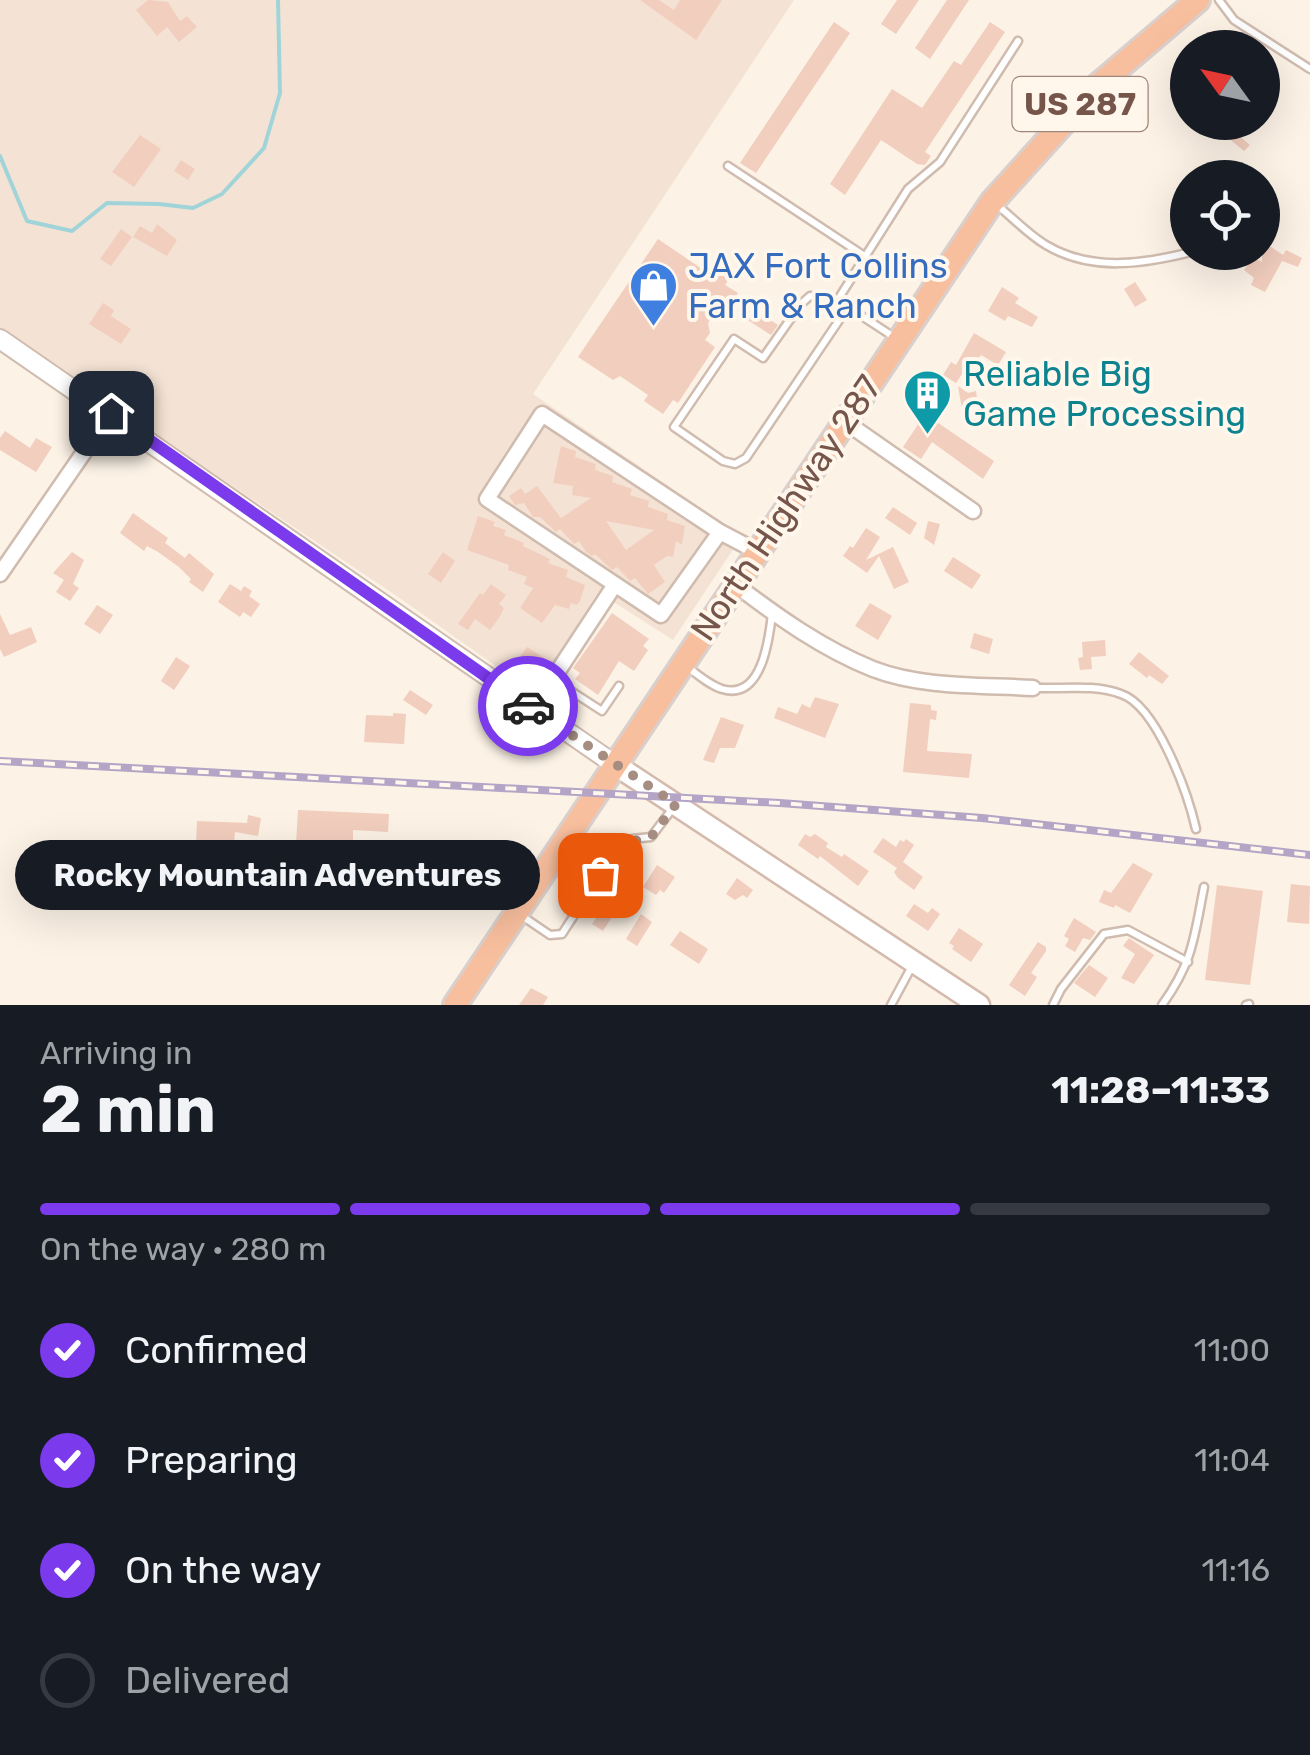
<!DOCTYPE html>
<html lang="en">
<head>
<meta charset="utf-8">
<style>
	:root { --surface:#171b24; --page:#20242c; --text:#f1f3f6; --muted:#9ea1a6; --line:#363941; --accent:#7c3aed }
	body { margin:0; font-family:Rubik,sans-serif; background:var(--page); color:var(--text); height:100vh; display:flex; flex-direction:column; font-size:38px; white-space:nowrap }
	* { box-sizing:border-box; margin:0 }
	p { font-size:32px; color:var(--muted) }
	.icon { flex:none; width:55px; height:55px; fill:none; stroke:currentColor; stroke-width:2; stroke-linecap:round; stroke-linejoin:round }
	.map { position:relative; height:1005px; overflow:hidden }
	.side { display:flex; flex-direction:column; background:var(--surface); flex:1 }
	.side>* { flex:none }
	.needle { width:65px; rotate:303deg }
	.controls { position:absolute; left:1170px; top:30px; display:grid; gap:20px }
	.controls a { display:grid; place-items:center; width:110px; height:110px; border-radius:50%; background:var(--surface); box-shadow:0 10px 40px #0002; font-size:50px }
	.pin { position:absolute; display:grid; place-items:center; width:85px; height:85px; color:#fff; margin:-42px; border-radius:20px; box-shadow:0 5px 15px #0006 }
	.courier { position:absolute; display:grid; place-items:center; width:100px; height:100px; margin:-50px; border:8px solid #7c3aed; border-radius:50%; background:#fff; color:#222; box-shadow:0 2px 12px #0007 }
	.bubble { position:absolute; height:70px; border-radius:35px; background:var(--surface); box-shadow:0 10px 40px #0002; font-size:32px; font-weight:700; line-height:70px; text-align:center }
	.summary em { font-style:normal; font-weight:700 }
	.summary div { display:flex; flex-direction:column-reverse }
	.summary { display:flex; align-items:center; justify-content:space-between; height:170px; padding:0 40px }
	h1 { font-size:65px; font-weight:700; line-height:75px }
	.bar { display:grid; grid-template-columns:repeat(4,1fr); gap:15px 10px; align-content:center; height:120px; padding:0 40px }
	.bar i { height:12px; border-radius:8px; background:var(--line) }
	.bar .current { background:var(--accent) }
	.bar p { grid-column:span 4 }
	ol { padding:0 40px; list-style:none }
	li { display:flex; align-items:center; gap:30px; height:110px }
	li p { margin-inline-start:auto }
	li .icon { padding:10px; border-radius:50%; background:var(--accent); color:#fff; stroke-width:4 }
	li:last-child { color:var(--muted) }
	li i { width:55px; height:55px; border:5px solid var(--line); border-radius:50% }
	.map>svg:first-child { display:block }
</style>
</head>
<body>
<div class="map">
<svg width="1310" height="1005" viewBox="0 0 1310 1005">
	<rect width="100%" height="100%" fill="#fcf2e6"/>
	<path fill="#f4e3d4" d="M0,0H794L533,394L742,536L673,640L598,592L534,693L398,597L0,330Z"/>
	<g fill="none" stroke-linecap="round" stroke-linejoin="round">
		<path stroke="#a0d4d8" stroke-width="4" d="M0,156L27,221L72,231L107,203L159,204L193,208L222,194L264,148L280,93L278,0"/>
	</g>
	<path fill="#f2cebe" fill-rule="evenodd" d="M148,0L168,2L180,21L187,16L197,27L179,42L167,27L157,36L136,10Z
		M640,0H659L674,10L680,0H722L696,40Z
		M897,0H919L896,34L881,24Z
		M947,0H969L930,59L915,48Z
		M834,22L850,33L756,173L740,163Z
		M990,22L1005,32L925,152L931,156L925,165L917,164L881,140L845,195L830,184L892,89L922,108L954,61L961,65Z
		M1181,75L1188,80V105L1169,89Z
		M1228,126L1250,145L1244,151L1222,133Z
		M140,135L161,149L134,187L112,172Z
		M181,160L195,169L188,180L174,171Z
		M157,224L177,240L167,256L133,237L140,226L152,233Z
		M121,229L132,237L111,266L100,259Z
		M658,239L708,273L716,260L734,272L725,285L738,293L731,303L725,298L708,323L710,333L705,340L715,347L678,403L673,400L663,414L644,401L648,395L620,376L613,380L578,357Z
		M1262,241L1283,255L1286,250L1302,258L1298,267L1282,261L1265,292L1251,285L1254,278L1244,270L1253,257L1262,262Z
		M1135,282L1147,300L1135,307L1124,289Z
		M1002,287L1019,298L1015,303L1038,317L1032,327L1008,316L1005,321L988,311Z
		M103,303L114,310L111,316L131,329L121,344L89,324Z
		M747,305L778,325L771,335L740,315Z
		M974,333L1006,352L998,365L981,355L975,366L970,362L956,383L943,375L951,362L956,365Z
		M958,386L968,393L976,391L978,406L962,409Z
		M925,414L994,461L983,479L932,442L921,459L903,447Z
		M5,431L30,448L36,438L52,447L36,472L0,450V438Z
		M561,446L576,451L575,457L596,464L595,470L613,476L612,482L632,489L630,495L649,501L648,507L668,514L667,520L685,526L682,545L676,541L673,557L667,556L654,565L665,582L648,594L635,578L630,581L617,567L612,570L595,554L592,556L586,552L579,541L574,544L560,529L556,532L540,517H533L524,503L515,505L509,496L521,488L525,494L537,486L561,518L591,498L572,495L573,486L553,483ZM606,521L654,530L626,550Z
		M893,507L917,523L910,535L885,518Z
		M133,513L168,538L165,543L185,558L189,553L214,574L203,592L189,582L191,579L179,567L158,552L147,546L144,551L120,533Z
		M478,516L495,522L493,526L506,530L504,535L524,543L523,546L550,559L548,563L568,570L566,577L585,585L580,601L577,605L571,603L569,609L555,605L542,623L520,608L533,588L524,584L527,577L508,570L509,565L467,550Z
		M928,521L940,524L934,545L924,538Z
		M866,528L880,537L866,560L893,547L909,582L894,589L879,556L867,573L843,556L850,546L853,548Z
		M72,552L84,560L73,584L79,588L70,601L56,592L64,580L53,573Z
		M443,552L455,561L441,583L428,574Z
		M953,557L981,575L972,589L944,571Z
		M230,584L241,591L244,586L252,591L249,596L260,604L251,617L243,612L240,617L218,602Z
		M491,584L506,595L499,604L504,608L499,618L490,630L475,619L468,630L458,624L480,593L483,595Z
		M870,603L892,616L878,640L855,626Z
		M97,605L113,615L100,634L84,624Z
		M612,613L649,639L643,646L648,650L634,671L619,661L598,695L575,679L580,673L573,668Z
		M0,614L10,635L31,627L37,642L4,657L0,649Z
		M974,633L993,639L989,654L970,648Z
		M1105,640L1106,656L1091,657L1092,669L1080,670L1078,658L1083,657L1082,642Z
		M527,647L549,661L542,671L518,660Z
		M1139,652L1169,676L1162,684L1149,675L1147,678L1129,664Z
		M176,657L190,666L174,690L161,681Z
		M410,690L433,705L426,715L403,700Z
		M815,697L839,704L825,738L774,718L778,707L797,714L802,704L810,708Z
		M910,703L931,705V710L937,711L936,720L930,719L927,751L972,754L969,778L903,772Z
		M393,713L406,714L404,744L364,742L366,715L393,716Z
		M721,717L744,725L735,748H720L714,763L703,760Z
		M298,810L389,814L388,832L353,830V846L296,844Z
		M248,815L261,818L258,836L235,832L234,844L217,847L196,844L197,821L247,823Z
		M805,834L810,837L815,834L828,843L826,847L842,857L844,854L869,871L858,886L820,856L818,859L798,845Z
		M883,838L896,847L900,840L904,842L906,839L914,845L903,862L923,877L914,890L898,878L894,872L897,868L873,852Z
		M256,855L297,860L296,865L312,866L311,880L213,875L214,861L233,858L256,860Z
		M1133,863L1153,874L1130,913L1115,905L1114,908L1099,902L1104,890L1111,893Z
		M657,865L675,877L664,893L660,890L656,895L643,887Z
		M624,867L638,876L603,931L592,924L596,918L585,911L610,873Z
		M737,878L753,890L747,898L743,895L735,900L726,894Z
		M1291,884L1310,886L1309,924L1287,922Z
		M1217,885L1263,891L1250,985L1205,980Z
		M914,904L928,913L932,908L940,914L928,931L906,916Z
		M641,914L652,922L637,946L626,939Z
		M1074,918L1096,932L1090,940L1083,938L1075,952L1065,946L1069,939L1064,936Z
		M959,928L983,944L971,962L952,949L954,946L949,943Z
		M680,931L708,949L699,964L670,945Z
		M1129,938L1154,955L1134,984L1121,978L1135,954L1123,946Z
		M1038,942L1046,947V951L1031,973L1037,977L1025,996L1009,985Z
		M1089,965L1108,978L1095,997L1074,983Z
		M531,988L548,997L543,1005H519Z"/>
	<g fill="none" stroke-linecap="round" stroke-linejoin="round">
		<defs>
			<path id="service" d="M1219,0L1234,20L1310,69
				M728,166L866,257
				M997,205C1013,218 1029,235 1046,245C1091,272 1143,264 1191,252
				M837,301L908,189L940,162L1018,41
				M848,307L746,458L735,464L723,461L674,427L734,339L763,358L801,304L810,296C824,297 837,299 848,307L897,339
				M689,668C699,676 710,685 722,689C762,701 769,639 772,614
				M554,680L602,711L619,686
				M1034,688C1062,689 1095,684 1121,694C1157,706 1188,794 1196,829
				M195,851L214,854L251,848L469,873L498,882L519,897
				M522,916L550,935L562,934L619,846L632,839L651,837L673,808
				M891,1005L911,968
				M1053,1005L1061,989L1104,934L1128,930L1188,962
				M1162,1005C1193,962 1194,938 1204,887
				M1246,1005L1249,1004"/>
			<path id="minor" d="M844,421L973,511
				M720,532L661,615L487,499L542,414L720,532L758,552
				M0,574L111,413
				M736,585C778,617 823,649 873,669C922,688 982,685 1033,688
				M533,709L614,586"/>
			<path id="tertiary" d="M0,339L614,764"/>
			<path id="secondary" d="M614,764L979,1005"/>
			<path id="trunk" d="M455,1005L992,202L1096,87L1198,0"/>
		</defs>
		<use href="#service" stroke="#d0bbaf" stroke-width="11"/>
		<use href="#minor" stroke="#d0bbaf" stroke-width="19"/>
		<use href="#tertiary" stroke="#d0bbaf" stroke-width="22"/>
		<use href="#secondary" stroke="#d3baac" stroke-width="25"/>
		<use href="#trunk" stroke="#d9d0cd" stroke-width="28"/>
		<use href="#service" stroke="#fff" stroke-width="6"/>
		<use href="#minor" stroke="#fff" stroke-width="14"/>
		<use href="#tertiary" stroke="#fff" stroke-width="18"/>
		<use href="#secondary" stroke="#fff" stroke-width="20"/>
		<use href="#trunk" stroke="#f8bf9e" stroke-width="22"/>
		<defs>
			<path id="rail" d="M0,761L780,803L982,818L1310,855"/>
		</defs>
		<use href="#rail" stroke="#b4a4c6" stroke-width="8"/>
		<use href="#rail" stroke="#fff6ec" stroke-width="4" stroke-dasharray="11" stroke-linecap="butt"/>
	</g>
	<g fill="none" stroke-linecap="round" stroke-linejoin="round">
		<path stroke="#a58d81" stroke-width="10" stroke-dasharray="0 18" d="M528,706L676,804L651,837C613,846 622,841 600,875"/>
		<path stroke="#7c3aed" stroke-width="12" d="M111,413L528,706"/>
	</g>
	<defs>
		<symbol id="shop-pin" viewBox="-11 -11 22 30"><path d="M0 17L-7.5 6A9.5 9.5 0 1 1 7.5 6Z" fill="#3f7fe0" stroke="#fff6ec"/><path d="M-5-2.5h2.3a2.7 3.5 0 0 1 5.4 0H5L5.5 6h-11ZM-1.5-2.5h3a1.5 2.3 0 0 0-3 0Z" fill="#fff"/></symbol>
		<symbol id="building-pin" viewBox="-11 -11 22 30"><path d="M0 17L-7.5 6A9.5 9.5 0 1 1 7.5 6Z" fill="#0f9aa8" stroke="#fff6ec"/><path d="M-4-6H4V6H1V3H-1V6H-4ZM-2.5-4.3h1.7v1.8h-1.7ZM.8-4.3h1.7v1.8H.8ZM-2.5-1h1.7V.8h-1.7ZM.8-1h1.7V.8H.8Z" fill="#fff"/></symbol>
	</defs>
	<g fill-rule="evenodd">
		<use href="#shop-pin" x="626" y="258" width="55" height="75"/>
		<use href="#building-pin" x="900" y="366" width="55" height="75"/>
	</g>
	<g text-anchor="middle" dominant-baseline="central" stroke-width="8" stroke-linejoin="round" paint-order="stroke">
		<rect fill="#fff6ec" stroke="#9f867b" stroke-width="2.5" x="1012.5" y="77" width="135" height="54" rx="8"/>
		<g font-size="32" font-weight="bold" fill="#76564b">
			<text x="1080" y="104">US 287</text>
		</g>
		<g font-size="35" fill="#366cbe" stroke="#fff6ec" text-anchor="start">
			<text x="688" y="266">JAX Fort Collins<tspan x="688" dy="40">Farm &amp; Ranch</tspan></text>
		</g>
		<g font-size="35" fill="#0d838f" stroke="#fff6ec" text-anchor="start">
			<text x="963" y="374">Reliable Big<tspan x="963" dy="40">Game Processing</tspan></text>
		</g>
		<g font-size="35" fill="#76564b" stroke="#fff6ec">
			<text transform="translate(786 508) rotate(-56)">North Highway 287</text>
		</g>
	</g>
</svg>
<div class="controls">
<a><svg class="needle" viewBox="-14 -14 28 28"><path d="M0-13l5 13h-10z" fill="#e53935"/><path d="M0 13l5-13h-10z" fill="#9ea1a6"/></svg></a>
<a><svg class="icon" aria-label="locate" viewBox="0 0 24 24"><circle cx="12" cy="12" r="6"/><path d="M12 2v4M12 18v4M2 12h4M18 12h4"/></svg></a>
</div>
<div class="pin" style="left:600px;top:875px;background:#ea580c"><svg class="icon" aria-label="bag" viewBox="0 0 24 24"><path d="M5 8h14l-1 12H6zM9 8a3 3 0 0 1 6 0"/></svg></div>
<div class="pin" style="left:111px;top:413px;background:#1f2937"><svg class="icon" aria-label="home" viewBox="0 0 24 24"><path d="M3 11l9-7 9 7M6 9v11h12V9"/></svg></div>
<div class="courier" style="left:528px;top:706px"><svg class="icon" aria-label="car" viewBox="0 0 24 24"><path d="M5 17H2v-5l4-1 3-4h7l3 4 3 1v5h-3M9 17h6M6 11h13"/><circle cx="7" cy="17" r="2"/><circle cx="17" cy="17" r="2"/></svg></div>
<div class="bubble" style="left:15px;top:840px;width:525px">Rocky Mountain Adventures</div>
</div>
<section class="side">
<div class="summary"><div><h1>2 min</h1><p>Arriving in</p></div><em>11:28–11:33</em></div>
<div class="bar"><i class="current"></i><i class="current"></i><i class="current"></i><i></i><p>On the way · 280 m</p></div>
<ol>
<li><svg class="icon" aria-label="check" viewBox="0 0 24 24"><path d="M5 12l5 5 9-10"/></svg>Confirmed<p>11:00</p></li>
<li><svg class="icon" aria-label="check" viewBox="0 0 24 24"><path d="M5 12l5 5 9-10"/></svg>Preparing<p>11:04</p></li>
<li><svg class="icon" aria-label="check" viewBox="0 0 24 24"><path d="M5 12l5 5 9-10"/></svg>On the way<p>11:16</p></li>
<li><i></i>Delivered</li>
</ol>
</section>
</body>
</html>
